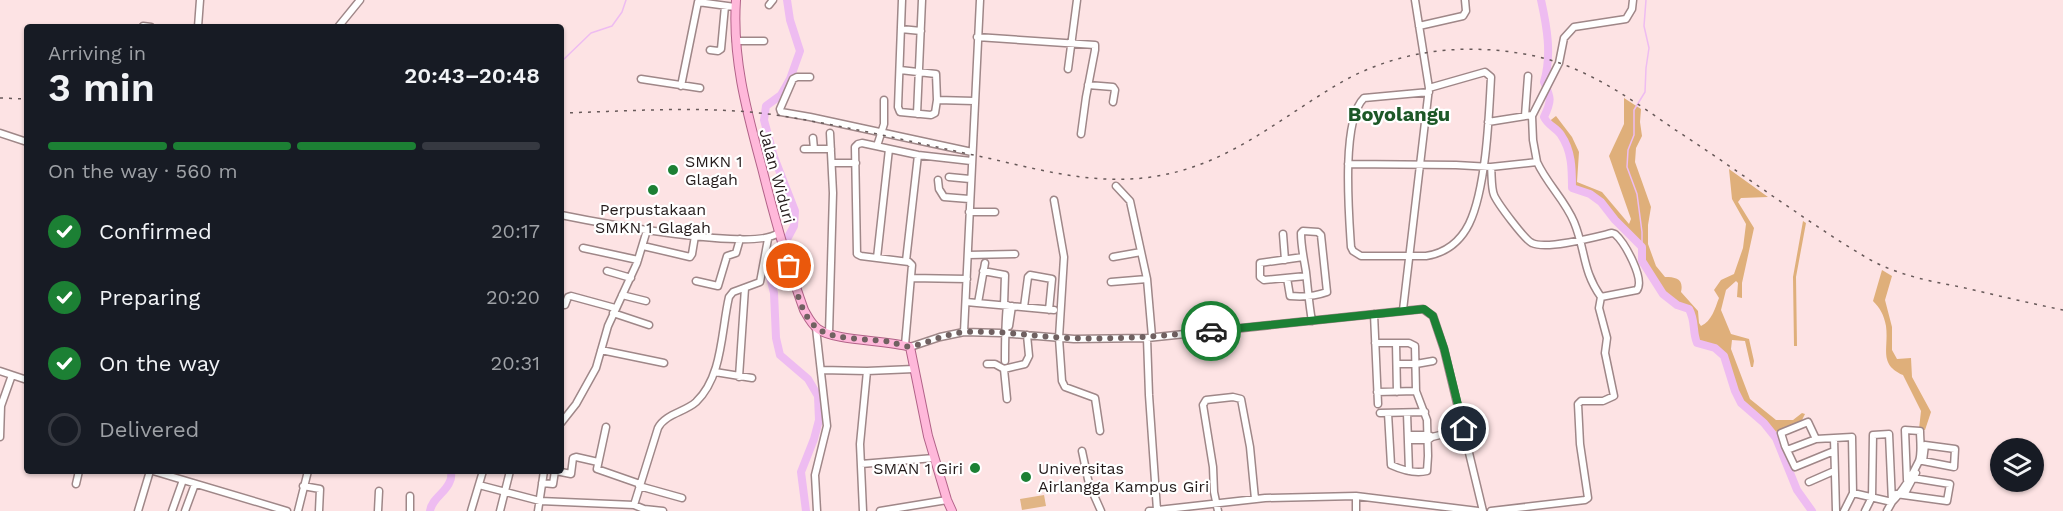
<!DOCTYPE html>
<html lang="en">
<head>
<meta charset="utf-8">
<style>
	:root { --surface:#171b24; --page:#242831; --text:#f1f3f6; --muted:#9ea1a6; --line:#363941; --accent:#1c8034 }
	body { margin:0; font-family:"Work Sans",sans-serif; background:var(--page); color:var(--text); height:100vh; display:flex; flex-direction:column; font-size:22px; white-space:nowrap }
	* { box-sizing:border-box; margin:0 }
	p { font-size:20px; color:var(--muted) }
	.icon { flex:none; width:33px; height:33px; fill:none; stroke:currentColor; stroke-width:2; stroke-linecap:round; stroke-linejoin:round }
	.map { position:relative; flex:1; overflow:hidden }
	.details { position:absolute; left:24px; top:24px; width:540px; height:450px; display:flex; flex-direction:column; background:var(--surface); border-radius:6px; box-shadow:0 2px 4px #0004 }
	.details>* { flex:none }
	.fabs { position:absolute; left:1990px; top:438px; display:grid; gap:12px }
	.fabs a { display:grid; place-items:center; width:54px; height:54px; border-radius:50%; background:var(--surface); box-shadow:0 2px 4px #0004; font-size:30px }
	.pin { position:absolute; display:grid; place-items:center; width:51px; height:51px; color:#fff; margin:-26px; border:3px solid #fff; border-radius:50%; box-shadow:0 2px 6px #0007 }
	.courier { position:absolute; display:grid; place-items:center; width:60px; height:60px; margin:-30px; border:4px solid #1c8034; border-radius:50%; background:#fff; color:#222; box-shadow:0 2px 8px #0007 }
	.head em { font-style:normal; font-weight:600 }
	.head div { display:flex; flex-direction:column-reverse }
	.head { display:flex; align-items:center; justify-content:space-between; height:102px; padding:0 24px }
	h1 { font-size:39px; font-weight:600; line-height:45px }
	.bar { display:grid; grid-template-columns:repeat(4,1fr); gap:9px 6px; align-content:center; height:72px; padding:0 24px }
	.bar i { height:8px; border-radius:4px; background:var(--line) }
	.bar .current { background:var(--accent) }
	.bar p { grid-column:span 4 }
	ol { padding:0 24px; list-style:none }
	li { display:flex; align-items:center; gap:18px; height:66px }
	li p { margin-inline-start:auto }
	li .icon { padding:6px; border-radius:50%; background:var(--accent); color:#fff; stroke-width:4 }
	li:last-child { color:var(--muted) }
	li i { width:33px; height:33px; border:3px solid var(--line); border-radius:50% }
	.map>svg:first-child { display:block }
</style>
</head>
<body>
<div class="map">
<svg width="2063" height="511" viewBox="0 0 2063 511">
	<rect width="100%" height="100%" fill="#fde3e4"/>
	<path fill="#e1b585" d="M1044,495L1046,506L1022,510L1020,499Z"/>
	<path fill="#dfaf7a" d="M1624,98L1641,109L1640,122L1642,136L1636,148L1635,162L1651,207L1648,225V244L1656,266L1665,277C1676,277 1684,279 1681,292L1698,311L1699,323L1701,326C1712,321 1715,308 1719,298L1714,290L1721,280L1734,274L1743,248L1746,224L1732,199L1729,169L1768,197L1741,198L1738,202L1754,228L1742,283V298L1737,297L1738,283L1736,281L1726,290L1721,310L1731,334L1749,339L1754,361L1753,367H1751L1745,341L1732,340L1731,349L1750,399L1776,420H1793L1802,413L1805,414L1801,422L1773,433L1741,403L1735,391L1724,356L1715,348L1697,343C1692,331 1696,322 1689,309L1677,305L1663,294L1642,261V247L1615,220L1601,202L1590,194L1572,188C1572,159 1571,141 1547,123L1556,116L1572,137L1579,152L1577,182L1602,192L1629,224L1631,219L1609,156L1624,124Z
		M1803,221L1806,223L1796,277L1797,346H1794L1793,277Z
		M1882,270L1892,276L1885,300L1892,327V350L1897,359L1911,358L1912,377L1931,412L1925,430L1919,429L1921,411L1903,375C1878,364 1889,348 1886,326C1884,315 1880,308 1873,301Z"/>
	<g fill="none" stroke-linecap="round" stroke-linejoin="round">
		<path stroke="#eebcf1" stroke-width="1.5" d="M561,62L591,33L612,26L622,12L626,0
			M1642,247V232L1637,194L1627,167L1628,150L1634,135V110L1645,92L1646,68L1649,48L1644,26L1646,0"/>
		<path stroke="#eebcf1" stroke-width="8" d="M787,0L790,20L800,51L790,79L781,95L766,106L764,120L774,157L795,211L794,226L786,241L773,256L771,262L770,277L774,293L776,338L780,355L808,379L818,396L819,420L814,439L801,472L806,511
			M1541,0C1547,27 1552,55 1544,82C1551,98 1552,100 1544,117C1548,126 1556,127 1561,135C1572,151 1572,169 1572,188L1590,194L1601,202L1615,220L1642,247V261L1663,294L1677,305L1689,309C1696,322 1692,331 1697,343L1715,348L1724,356L1735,391L1741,403L1764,423L1776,438L1797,490L1812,511
			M430,511C432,498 446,493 450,481C452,478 451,474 451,471"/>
		<defs>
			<path id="minor" d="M902,0L898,107L900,112L931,115L935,113L937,100L974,101
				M769,5L773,0
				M143,26L151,27
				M1419,26L1463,16L1466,11L1465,0
				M198,27L200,0
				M338,27L360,0
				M901,29L921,31
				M977,37L1095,45V50L1086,97L1081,134
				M736,41H764
				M710,50L718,51L721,49L725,6
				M1068,69L1077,0
				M900,70L936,74L937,100
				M810,77H797L793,79L780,109L781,112L810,117L972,152
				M641,79L700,88
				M1088,85L1113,87L1115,90L1113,102
				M681,86L698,2L735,7
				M1429,92L1364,98C1341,120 1349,216 1351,247L1353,251L1361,256H1426C1445,253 1460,242 1469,224C1486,189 1489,117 1491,77L1485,72L1429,88
				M917,114L922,0
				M1525,116L1528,76
				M1488,122L1532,115
				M0,133L27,142
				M813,138L814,149
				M877,146L884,124V100
				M804,149H831
				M832,163H856
				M1348,164L1456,165L1491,167L1537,162L1533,140L1532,116L1559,63L1564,38L1574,27L1626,19L1632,9L1633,0
				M1491,167C1492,176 1491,187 1494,195C1498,204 1525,240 1532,243C1547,250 1595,237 1612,233L1615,234C1625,243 1645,279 1637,290L1601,297C1582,270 1586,251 1574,222C1565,200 1547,184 1537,162
				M949,177L970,179
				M938,180L939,189L944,197L969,199
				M1116,186L1130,201L1147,279L1152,337
				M1054,200L1064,257L1059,338L1062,381L1065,387L1095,398L1100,431
				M969,212H995
				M561,215C595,222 756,252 778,233
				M1283,234L1285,260
				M643,246L690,257L692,254L695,236
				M583,248L638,260
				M968,255L1015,254
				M1113,257L1141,252
				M1303,257L1260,263V277L1264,280L1306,276
				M877,258L889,149
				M906,261L918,155
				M607,271L631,278
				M983,271L1005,275L1004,305
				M911,278L967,279
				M1287,278L1290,296C1301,297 1316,296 1327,292L1321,235L1318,232L1303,231L1301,233C1301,247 1304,259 1306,272C1308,289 1309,305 1312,321
				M696,281L718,286L727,256L736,253L740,239
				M1111,282L1147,279
				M622,295L646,301
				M966,302L1054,310
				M978,303L985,263
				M565,305L568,297L571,296L615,308
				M1024,307L1028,277L1030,275L1052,279L1049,310
				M1403,310L1429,88L1415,0
				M613,313L649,325
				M1374,314L1378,404
				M1009,326L1012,306
				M816,328L827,426L815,475L817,511
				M964,332L980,0
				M829,334L833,193L830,133
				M1147,338L1149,395L1157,510
				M1375,343H1409L1415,346L1416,391L1427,420L1428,456L1427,471C1415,474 1402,470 1391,465L1388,413
				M1396,343L1397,392
				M905,345L912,265L909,262L861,256L857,254L855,147L858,144L862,143L918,155L971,161
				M910,347L940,337L964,332L1001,333L1074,339L1147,338L1423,309L1433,316L1444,349L1483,511
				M601,350L664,363
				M1005,361C1005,342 1005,324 1007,305
				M987,364H995L1004,369L1025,364L1029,356L1027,335
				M1397,364H1416L1433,361
				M1004,369L1007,399
				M821,370L867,371L914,369
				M0,371L27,380
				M715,372L752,378
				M739,377L745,288
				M1377,392L1416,391
				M1380,413L1425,412
				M1407,413L1409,471
				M561,423L576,404L596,368L608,326L637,263L647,230
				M606,427L597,469L640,484
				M1408,435H1428L1431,436
				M0,437L1,406L12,375
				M1834,438L1836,511
				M1408,440H1428L1432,437L1464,429
				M1925,445L1955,449L1954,467L1923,461Z
				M1787,450L1816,439
				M1082,451L1089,484L1101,511
				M1834,451L1795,467L1785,446L1781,433L1808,422L1816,439L1852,437L1853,493L1892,502L1887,511
				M861,464L934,458
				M153,471L287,511
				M556,471L571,474L573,458L576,457L598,462
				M1809,482L1834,471
				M542,483L553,484L555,471
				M76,484L79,471
				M479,485L540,501L634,505L658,428C665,414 685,412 696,402C723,376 721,331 729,297L733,292L760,282L768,239
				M303,486L320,489L319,511
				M639,486L682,498
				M1896,494L1947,501L1950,484L1913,478L1916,473
				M1904,495L1913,478
				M1892,502C1902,492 1913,474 1919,461C1922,452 1920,440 1920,431L1905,430L1907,480
				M634,505L644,509L663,511
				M138,511L150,471
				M172,511L183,480
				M185,511L195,484
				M298,511L308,471
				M378,511L379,491
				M410,511V496
				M471,511L483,471
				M500,511L510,471
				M538,511L544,471
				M863,511L860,444L867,371
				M880,511L947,500
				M1149,511L1265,498L1356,496L1478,511
				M1218,511L1214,492L1213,467L1203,405L1206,400L1233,397L1241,399L1250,447L1255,499
				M1356,511V496
				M1491,511L1585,500L1588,498L1580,444L1578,404L1581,401H1603L1614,396L1605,353L1607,338L1599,308L1601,297
				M1844,511L1853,493
				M1865,511L1872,497L1873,435L1889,434L1892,502"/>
			<path id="major" d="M736,0C732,59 747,112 762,168C774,216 787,263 804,310C808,317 811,324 818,329C834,341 887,340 910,347L928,436L947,500L952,511"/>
		</defs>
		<use href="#minor" stroke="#9f8788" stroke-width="9"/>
		<use href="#major" stroke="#b26288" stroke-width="10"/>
		<use href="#minor" stroke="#fff" stroke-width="6"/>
		<use href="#major" stroke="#ffb8da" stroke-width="8"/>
		<path stroke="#675959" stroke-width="1.5" stroke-dasharray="3 6" stroke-linecap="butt" d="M0,98L27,99
			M561,113C639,111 718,104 794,118C860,129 926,145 992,159C1044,171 1097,185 1151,177C1223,167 1271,125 1330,89C1388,52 1457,42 1524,54C1581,63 1628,97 1674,129C1708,151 1741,174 1774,197C1805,218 1836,240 1869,259C1897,275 1929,281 1961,287C1995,295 2029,303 2063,310"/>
	</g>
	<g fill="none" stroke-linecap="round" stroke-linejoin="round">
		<path stroke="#706161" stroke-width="6" stroke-dasharray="0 10.8" d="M789,266C796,285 800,318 820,330C838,341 870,338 891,342C898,344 906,348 913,346C931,342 947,333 966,332C1000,330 1035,337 1070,338C1117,340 1164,336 1211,331"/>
		<path stroke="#1c8034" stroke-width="8" d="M1211,331L1424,309L1433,316L1444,348L1464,429"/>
	</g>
	<g fill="#1c8034" stroke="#fff" stroke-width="2">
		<circle cx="673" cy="170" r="6"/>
		<circle cx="653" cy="190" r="6"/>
		<circle cx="975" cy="468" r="6"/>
		<circle cx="1026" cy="477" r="6"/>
	</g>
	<g text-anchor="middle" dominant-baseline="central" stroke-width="4.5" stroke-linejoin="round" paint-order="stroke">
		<g font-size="16" fill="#241b1b" stroke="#fff" text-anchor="start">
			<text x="685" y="161">SMKN 1<tspan x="685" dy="18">Glagah</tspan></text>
			<text x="653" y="209" text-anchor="middle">Perpustakaan<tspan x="653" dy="18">SMKN 1 Glagah</tspan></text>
			<text x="963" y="468" text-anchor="end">SMAN 1 Giri</text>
			<text x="1038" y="468">Universitas<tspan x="1038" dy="18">Airlangga Kampus Giri</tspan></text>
		</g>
		<g font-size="16" fill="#241b1b" stroke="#fff">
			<text transform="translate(777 176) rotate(75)">Jalan Widuri</text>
		</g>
		<g font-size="20" font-weight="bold" fill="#1c5827" stroke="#fff">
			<text x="1399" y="114">Boyolangu</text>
		</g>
	</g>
</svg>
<div class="fabs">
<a><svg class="icon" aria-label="layers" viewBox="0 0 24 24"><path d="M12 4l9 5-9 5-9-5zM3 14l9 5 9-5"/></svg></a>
</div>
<div class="pin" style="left:789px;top:266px;background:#ea580c"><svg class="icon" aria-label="bag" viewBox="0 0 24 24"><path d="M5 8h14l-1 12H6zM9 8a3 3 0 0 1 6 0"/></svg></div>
<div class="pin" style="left:1464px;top:429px;background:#1f2937"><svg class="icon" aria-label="home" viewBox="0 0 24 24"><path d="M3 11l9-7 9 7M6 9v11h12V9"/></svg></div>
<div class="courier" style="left:1211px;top:331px"><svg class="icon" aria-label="car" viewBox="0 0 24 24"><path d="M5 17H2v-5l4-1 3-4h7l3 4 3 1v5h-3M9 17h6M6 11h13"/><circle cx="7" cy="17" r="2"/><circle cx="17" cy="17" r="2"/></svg></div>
<section class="details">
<div class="head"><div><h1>3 min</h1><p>Arriving in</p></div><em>20:43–20:48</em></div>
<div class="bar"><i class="current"></i><i class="current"></i><i class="current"></i><i></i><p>On the way · 560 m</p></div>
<ol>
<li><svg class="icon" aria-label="check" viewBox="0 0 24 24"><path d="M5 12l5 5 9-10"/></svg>Confirmed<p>20:17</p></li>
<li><svg class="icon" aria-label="check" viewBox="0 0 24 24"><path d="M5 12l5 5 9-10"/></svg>Preparing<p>20:20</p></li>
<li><svg class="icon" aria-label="check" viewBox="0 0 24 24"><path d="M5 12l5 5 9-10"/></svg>On the way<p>20:31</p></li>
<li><i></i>Delivered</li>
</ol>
</section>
</div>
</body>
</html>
